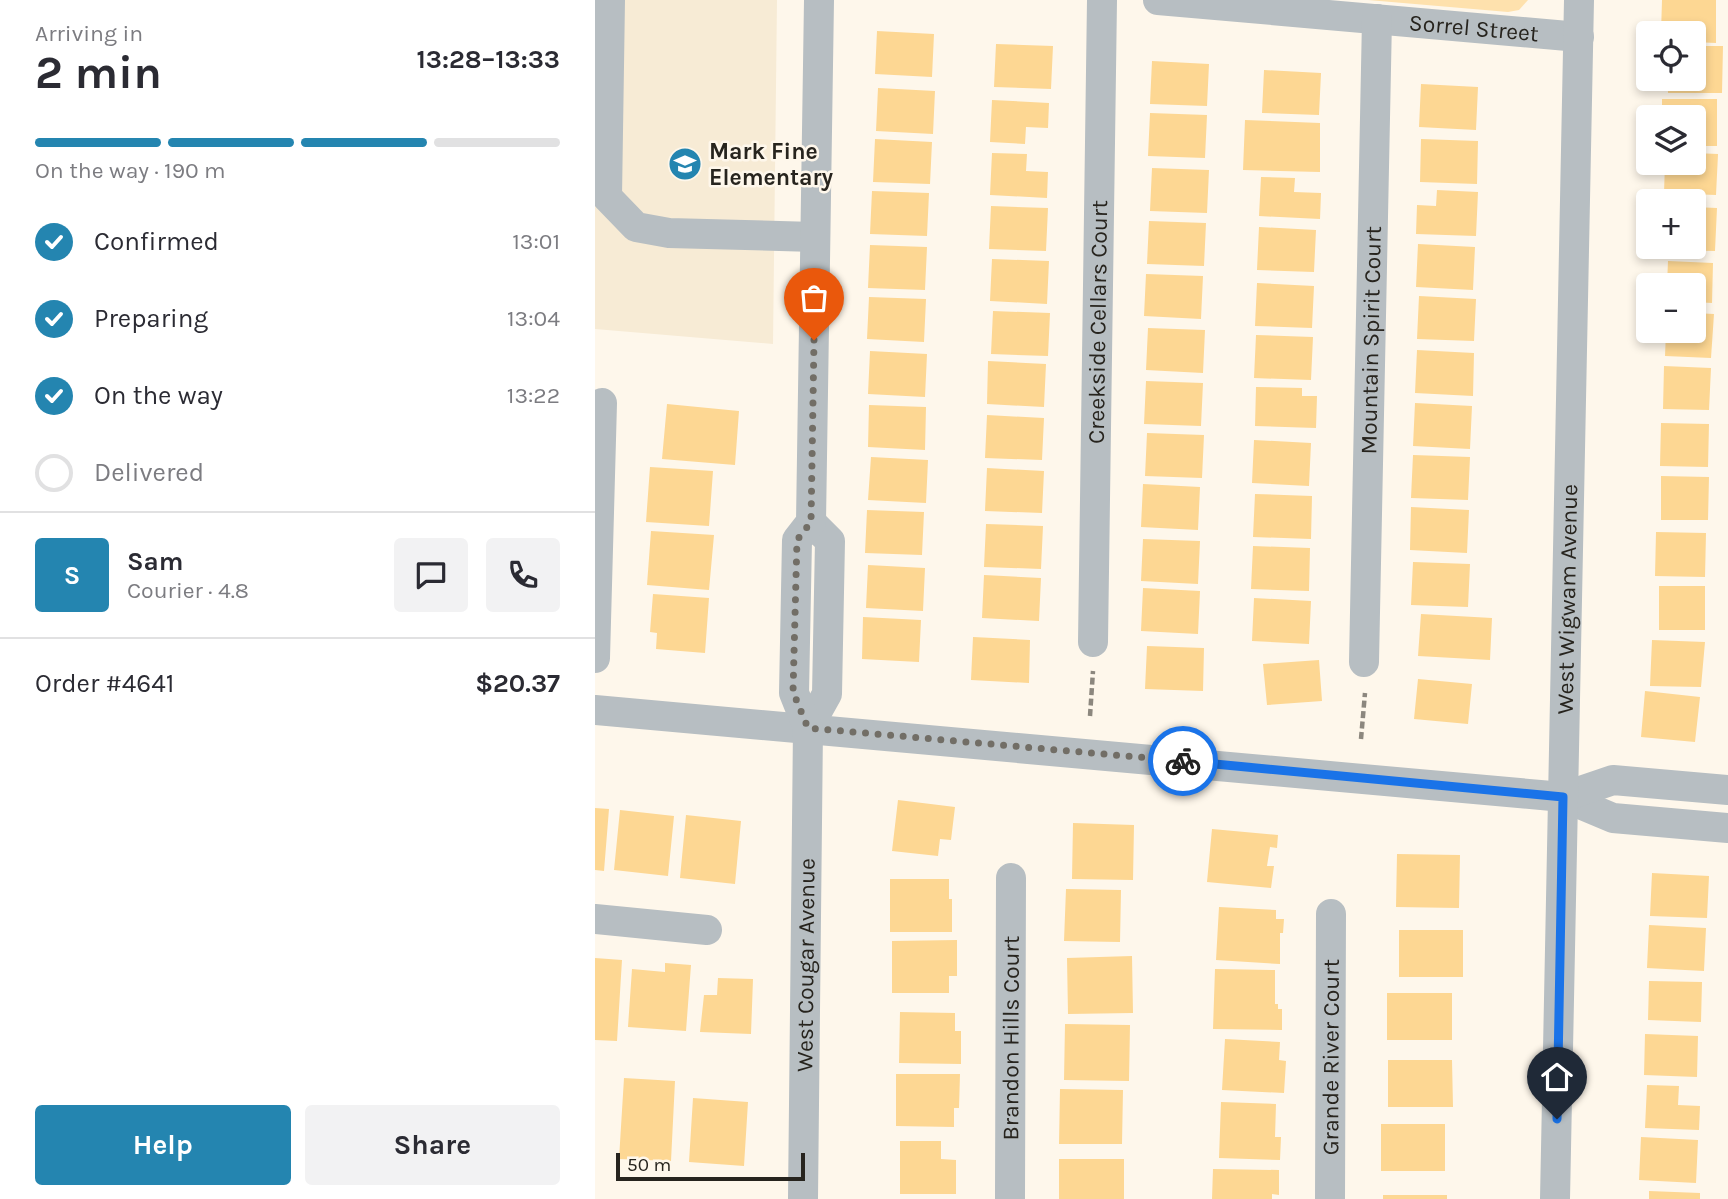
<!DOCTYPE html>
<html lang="en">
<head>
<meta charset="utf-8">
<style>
	:root { --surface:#fff; --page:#f2f2f3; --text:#2b2b33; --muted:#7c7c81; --line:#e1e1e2; --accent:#2485b0 }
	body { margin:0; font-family:Karla,sans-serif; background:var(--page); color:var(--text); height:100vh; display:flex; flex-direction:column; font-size:26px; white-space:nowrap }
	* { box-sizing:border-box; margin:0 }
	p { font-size:23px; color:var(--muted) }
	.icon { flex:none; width:38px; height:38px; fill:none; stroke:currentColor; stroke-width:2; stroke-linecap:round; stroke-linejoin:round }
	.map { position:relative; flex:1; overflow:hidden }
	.sheet { display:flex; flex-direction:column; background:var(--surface); width:595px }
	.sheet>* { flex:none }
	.tools { position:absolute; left:1041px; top:21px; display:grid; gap:14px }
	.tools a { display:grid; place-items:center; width:70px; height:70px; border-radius:7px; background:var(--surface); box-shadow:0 4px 10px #0003; font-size:35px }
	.scale { position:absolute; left:21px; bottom:18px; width:189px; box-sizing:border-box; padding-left:7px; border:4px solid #27241e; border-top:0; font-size:19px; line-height:24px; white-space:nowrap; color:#27241e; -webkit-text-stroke:5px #fef7eb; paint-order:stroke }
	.pin { position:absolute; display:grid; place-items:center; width:60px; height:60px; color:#fff; margin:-72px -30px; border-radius:50% 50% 50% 0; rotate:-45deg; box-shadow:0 0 7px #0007 }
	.pin .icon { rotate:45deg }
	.courier { position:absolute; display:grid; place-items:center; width:70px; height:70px; margin:-35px; border:5px solid #1a73e8; border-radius:50%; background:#fff; color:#222; box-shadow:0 2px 9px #0007 }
	.head em { font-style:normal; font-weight:700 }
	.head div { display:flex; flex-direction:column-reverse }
	.head { display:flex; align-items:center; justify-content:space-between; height:119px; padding:0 35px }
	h1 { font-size:46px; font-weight:700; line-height:52px }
	.bar { display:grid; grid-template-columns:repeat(4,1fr); gap:10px 7px; align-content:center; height:84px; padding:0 35px }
	.bar i { height:9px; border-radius:5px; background:var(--line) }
	.bar .on { background:var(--accent) }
	.bar p { grid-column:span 4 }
	.line { display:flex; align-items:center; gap:18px; padding:0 35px; border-top:2px solid var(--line) }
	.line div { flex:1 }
	.round { display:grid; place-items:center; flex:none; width:74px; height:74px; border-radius:7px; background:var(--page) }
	ol { padding:0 35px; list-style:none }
	li { display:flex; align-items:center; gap:21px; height:77px }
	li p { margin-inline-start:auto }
	li .icon { padding:7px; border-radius:50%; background:var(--accent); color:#fff; stroke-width:4 }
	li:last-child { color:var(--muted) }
	li i { width:38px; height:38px; border:4px solid var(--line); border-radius:50% }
	.cta { display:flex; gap:14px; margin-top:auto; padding:14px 35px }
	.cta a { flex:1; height:80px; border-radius:7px; background:var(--accent); color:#fff; font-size:28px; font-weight:700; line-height:80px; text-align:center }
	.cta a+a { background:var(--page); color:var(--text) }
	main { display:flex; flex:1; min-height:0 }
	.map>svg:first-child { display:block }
</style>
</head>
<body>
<main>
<section class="sheet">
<div class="head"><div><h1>2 min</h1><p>Arriving in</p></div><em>13:28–13:33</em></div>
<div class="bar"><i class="on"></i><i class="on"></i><i class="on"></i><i></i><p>On the way · 190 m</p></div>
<ol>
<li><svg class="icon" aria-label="check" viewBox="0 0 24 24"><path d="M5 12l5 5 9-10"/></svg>Confirmed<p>13:01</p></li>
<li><svg class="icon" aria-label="check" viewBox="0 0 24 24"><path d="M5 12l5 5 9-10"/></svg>Preparing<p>13:04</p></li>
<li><svg class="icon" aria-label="check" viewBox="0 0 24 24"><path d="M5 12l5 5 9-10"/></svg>On the way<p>13:22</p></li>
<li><i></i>Delivered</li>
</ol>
<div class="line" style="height:126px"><b class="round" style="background:var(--accent);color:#fff">S</b><div><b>Sam</b><p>Courier · 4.8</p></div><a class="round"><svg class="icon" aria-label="chat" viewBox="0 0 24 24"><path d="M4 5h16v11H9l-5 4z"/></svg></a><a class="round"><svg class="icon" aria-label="phone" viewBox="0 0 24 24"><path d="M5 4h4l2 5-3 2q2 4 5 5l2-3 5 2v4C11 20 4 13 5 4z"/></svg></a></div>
<div class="line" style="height:91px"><div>Order #4641</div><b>$20.37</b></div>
<div class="cta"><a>Help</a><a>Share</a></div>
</section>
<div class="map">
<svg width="1133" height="1199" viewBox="0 0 1133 1199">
	<rect width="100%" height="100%" fill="#fef7eb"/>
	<path fill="#f7ebd5" d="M0,0H182L178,344L0,329Z"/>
	<path fill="#fee1ad" d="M773,0H933L924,10L913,12Z"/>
	<path fill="#fdd793" d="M1067,0H1121V43L1099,42V33H1066Z
		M282,31L339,34L337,77L280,74Z
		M401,44L458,46L456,89L399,87Z
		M1099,46H1128L1127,93H1073V79H1099Z
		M557,61L614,64L612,106L555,104Z
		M669,70L726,73L724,115L667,113Z
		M826,84L883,87L881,130L824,127Z
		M283,88L340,91L338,134L281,131Z
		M1067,99H1122V146H1099V117H1067Z
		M397,100L454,103L453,128L431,127L430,144L395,142Z
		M555,113L612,115L610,158L553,156Z
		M650,120L725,123V172L648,170Z
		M280,139L337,142L335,184L278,182Z
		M826,139L883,141L882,184L825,182Z
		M397,153L432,154L431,171L453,172L452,198L395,195Z
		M1099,153L1123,154L1121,195L1069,193L1070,163H1099Z
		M557,168L614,170L612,213L555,211Z
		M666,177L700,178L699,192L726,193L725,219L664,216Z
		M842,190L883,192L881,236L821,234L822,205L841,206Z
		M277,191L334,193L332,236L275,234Z
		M396,206L453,208L451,251L394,249Z
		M1099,207L1122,208L1120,251L1070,250V247H1099Z
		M554,221L611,223L609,266L552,264Z
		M664,227L721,230L719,272L662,270Z
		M823,244L880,247L878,290L821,287Z
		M275,245L332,247L330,290L273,288Z
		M397,259L454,261L452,304L395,301Z
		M1073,261L1118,263L1117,303L1099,302V285H1072Z
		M551,274L608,276L606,319L549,316Z
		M662,283L719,286L717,328L660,326Z
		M824,296L881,299L879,341L822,339Z
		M274,297L331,299L329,342L272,339Z
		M398,311L455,313L453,356L396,354Z
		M1099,313L1119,314L1116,358L1070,356L1071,331H1099Z
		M553,328L610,330L608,373L551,370Z
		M661,335L718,337L716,380L659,378Z
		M822,350L879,353L878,396L820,393Z
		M275,351L332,354L330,397L273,394Z
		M393,361L451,364L449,407L392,404Z
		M1069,366L1116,368L1114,410L1068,409Z
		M551,381L608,383L606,426L549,424Z
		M661,387L707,388V396H722L721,428L660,426Z
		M820,403L877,406L875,449L818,446Z
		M72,404L144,411L140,465L67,459Z
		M274,405L331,407L330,450L273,447Z
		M392,415L449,418L447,460L390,458Z
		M1066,423L1114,424L1113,467L1065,466Z
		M552,433L609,435L607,478L550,476Z
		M659,440L716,443L714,486L657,483Z
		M818,455L875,457L873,500L816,498Z
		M276,457L333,460L331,503L273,500Z
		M55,467L118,471L114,526L51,522Z
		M392,468L449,471L447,513L390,511Z
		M1066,476L1114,477L1113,520H1066Z
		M548,484L605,487L603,530L546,527Z
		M660,494L717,496L716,539L658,537Z
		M816,507L874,510L872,553L815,550Z
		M272,510L329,512L327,555L270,553Z
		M391,524L448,526L446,569L389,567Z
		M56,531L119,535L114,590L52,585Z
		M1061,532L1111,533L1110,577L1060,576Z
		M548,539L605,541L603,584L546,581Z
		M658,546L715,548L714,591L656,589Z
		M818,562L875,564L873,607L816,605Z
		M273,565L330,568L328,611L271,608Z
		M389,575L446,578L444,621L387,618Z
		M1064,586H1110V630H1064Z
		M548,588L605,591L603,634L546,631Z
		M58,594L114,598L110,653L61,649L62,633L55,632Z
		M659,598L716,601L714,644L657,641Z
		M826,614L897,618L895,660L823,656Z
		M268,617L326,620L324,662L267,659Z
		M378,637L435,640L434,683L376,680Z
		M1057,640L1110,642L1106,687L1055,686Z
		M552,646L609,648L608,691L550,689Z
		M724,660L727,701L672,705L668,664Z
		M823,679L877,684L873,724L819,719Z
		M1050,691L1105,697L1100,742L1046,737Z
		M303,800L360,807L356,840L345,839L343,856L297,851Z
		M0,808L14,809L9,871L0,870Z
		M25,810L79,816L73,876L19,870Z
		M91,815L146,821L140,884L85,878Z
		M478,823L539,825L538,880L477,879Z
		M617,829L683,835L682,848L675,847L672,866H679L676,888L612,882Z
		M802,854L865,855L864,908L801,907Z
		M1057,873L1114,876L1112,918L1055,916Z
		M295,879H354V899H357V932H295Z
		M471,889L526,890L525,942L469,941Z
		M624,907L681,910V919H689L688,933H685V964L621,960Z
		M1054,925L1111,928L1109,971L1052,968Z
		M804,930H868V977H804Z
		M362,940V976H354V993H297V941Z
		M537,956L538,1013L473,1014L472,958Z
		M0,958L27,960L22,1041L0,1040Z
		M70,963L96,965L91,1031L33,1027L37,969L70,972Z
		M620,969L680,970V1004H683V1009H687V1030L618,1029Z
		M123,978L158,979L156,1034L105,1032L109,995H122Z
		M1054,981L1107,982L1106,1022L1053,1020Z
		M792,993H857V1040H792Z
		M305,1012L360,1013V1031H366V1064L304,1063Z
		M470,1024L535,1025L534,1081L469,1080Z
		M1050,1034L1103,1036L1102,1077L1049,1075Z
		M630,1039L685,1042L684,1060L691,1061L689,1093L627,1090Z
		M793,1060H857L858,1107H793Z
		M301,1074H365L364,1108H359V1127L301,1126Z
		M29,1078L80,1081L76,1161L24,1159Z
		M1052,1085L1084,1086L1083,1105L1105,1106L1104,1130L1050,1128Z
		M465,1089L528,1090L527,1144H464Z
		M98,1098L153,1102L149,1166L94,1162Z
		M626,1102L681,1104L680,1137H686L685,1160L624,1158Z
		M786,1124H850V1171H786Z
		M1046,1137L1103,1140L1101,1183L1044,1180Z
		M305,1141H346V1159L361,1160V1194H305Z
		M464,1159H529V1199H464Z
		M618,1169L684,1170V1195L677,1194V1199H617Z
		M1054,1191L1105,1193V1199H1054Z
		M788,1195H852V1199H788Z"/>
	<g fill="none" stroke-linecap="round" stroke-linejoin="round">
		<path stroke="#8c877e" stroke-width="4.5" stroke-dasharray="7 3.5" stroke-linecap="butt" d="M495,716L498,671
			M766,739L770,693"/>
		<g stroke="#b7bec2" stroke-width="30">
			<path d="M15,0L12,197L41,227L74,233L220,237"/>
			<path id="s1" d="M563,0L984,37"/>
			<path id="s2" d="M498,642L507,0"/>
			<path d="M0,658L7,403"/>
			<path id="s3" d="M769,662L782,19"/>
			<path d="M0,710L968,797L1018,818L1133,828"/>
			<path d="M213,728L232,694L235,541L216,522"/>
			<path d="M968,797L1018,780L1133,790"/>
			<path d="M0,919L112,930"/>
			<path id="s4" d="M208,1199L213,728L199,693L202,540L216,522L224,0"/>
			<path id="s5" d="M415,1199L416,878"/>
			<path id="s6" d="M735,1199L736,914"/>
			<path id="s7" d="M960,1199L984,0"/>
		</g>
	</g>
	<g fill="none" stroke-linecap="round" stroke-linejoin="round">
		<path stroke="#726e66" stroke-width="7" stroke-dasharray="0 12.6" d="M219,340L216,522L202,540L198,692L213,728L588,761"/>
		<path stroke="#1a73e8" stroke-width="9" d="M588,761L968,797L962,1119"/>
	</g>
	<defs>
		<symbol id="school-disc" viewBox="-11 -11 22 22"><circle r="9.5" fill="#2485b0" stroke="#fef7eb"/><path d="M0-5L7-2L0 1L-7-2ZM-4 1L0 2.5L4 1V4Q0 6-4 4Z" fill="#fff"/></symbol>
	</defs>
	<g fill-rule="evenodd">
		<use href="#school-disc" x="71" y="145" width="38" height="38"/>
	</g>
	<g text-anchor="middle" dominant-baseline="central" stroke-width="5" stroke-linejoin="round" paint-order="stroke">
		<g font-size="23" fill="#27241e" stroke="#fef7eb">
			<text stroke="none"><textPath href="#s1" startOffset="317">Sorrel Street</textPath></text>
			<text stroke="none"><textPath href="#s2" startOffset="320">Creekside Cellars Court</textPath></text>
			<text stroke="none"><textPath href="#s3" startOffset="322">Mountain Spirit Court</textPath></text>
			<text stroke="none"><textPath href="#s7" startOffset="600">West Wigwam Avenue</textPath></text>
			<text stroke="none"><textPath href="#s4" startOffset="234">West Cougar Avenue</textPath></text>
			<text stroke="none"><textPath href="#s5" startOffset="161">Brandon Hills Court</textPath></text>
			<text stroke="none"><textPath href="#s6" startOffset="142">Grande River Court</textPath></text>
		</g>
		<g font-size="23" font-weight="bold" fill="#27241e" stroke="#fef7eb" text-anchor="start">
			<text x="114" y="151">Mark Fine<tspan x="114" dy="26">Elementary</tspan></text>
		</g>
	</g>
</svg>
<div class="tools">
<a><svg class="icon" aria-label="locate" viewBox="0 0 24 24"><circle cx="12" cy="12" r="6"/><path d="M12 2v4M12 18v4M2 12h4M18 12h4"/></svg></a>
<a><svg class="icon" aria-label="layers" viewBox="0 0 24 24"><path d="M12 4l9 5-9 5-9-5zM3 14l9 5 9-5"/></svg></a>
<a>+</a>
<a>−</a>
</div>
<div class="scale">50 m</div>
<div class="pin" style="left:219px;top:340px;background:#ea580c"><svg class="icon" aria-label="bag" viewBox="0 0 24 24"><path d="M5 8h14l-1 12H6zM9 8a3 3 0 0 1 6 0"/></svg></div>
<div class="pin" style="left:962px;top:1119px;background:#1f2937"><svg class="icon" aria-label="home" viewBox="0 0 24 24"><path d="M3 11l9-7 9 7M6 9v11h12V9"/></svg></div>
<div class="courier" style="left:588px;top:761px"><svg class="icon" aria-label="bike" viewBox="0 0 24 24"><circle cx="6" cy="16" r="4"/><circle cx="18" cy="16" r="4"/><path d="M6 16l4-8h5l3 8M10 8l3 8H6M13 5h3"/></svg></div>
</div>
</main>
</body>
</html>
